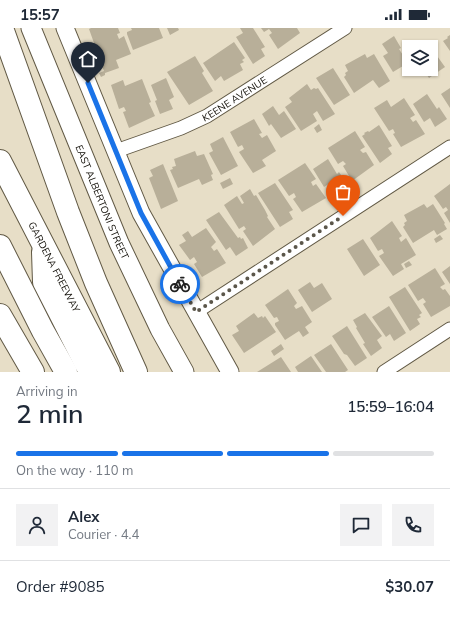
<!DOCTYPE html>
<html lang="en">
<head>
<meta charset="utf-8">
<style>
	:root { --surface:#fff; --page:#f2f2f3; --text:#1f2937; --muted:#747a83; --line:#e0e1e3; --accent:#1a73e8 }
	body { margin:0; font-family:Mulish,sans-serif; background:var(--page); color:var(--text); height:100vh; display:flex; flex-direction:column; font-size:15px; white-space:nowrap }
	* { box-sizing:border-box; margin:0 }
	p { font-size:13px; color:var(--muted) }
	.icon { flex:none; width:22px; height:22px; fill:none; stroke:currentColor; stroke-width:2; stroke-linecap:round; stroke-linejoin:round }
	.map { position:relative; height:344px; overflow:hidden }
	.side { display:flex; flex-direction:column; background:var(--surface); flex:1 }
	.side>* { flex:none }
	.buttons { position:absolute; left:402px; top:12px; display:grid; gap:8px }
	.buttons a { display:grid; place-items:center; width:36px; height:36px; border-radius:0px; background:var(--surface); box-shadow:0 1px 3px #0004; font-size:20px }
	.pin { position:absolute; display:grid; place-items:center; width:34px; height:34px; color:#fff; margin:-41px -17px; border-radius:50% 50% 50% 0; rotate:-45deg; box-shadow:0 0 4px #0007 }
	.pin .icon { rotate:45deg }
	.courier { position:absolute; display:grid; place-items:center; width:40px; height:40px; margin:-20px; border:3px solid #1a73e8; border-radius:50%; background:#fff; color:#222; box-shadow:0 1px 5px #0007 }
	.headline em { font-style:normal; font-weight:600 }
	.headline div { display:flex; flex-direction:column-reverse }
	.headline { display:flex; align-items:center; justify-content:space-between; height:68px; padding:0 16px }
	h1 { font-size:26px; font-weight:600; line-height:30px }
	.bar { display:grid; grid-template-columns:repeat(4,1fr); gap:6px 4px; align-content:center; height:48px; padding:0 16px }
	.bar i { height:5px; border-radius:3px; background:var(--line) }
	.bar .on { background:var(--accent) }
	.bar p { grid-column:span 4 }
	.line { display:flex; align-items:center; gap:10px; padding:0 16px; border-top:1px solid var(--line) }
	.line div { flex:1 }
	.round { display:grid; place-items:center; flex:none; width:42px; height:42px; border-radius:0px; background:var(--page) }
	.status { display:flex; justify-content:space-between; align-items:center; height:28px; padding:0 20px; background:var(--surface); direction:ltr }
	.status svg { height:11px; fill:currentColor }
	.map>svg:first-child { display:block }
</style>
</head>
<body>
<div class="status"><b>15:57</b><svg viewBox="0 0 49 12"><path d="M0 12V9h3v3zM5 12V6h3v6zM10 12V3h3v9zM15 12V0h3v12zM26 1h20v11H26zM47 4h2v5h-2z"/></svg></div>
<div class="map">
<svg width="450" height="344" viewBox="0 0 450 344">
	<rect width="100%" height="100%" fill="#e7dec7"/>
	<path fill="#b8af99" d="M91,0H118L120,5L117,6L119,11L124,8L131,26L116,32L119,40L105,45V47L101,49L99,45L104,43L93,15H94L89,1Z
		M131,0H159L163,10L133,22L127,6V4L132,2Z
		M167,0H178L179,2L170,7Z
		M240,0H253L265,19L261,21L265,28L253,36L236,9L243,5Z
		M261,0H297L300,5L278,21L269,7L272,5L269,1L264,4Z
		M450,7V23L443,13L448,10L447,9Z
		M394,8L401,20L399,21L408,35L393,44L383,28L388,25L382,16Z
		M234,14L245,30L242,32L244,34L240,36L243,42L224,53L221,48L215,53L203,35Z
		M435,25L445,39L429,50L423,41H431V28Z
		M365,26L367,30L374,26L390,53L379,60L373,52L354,65L344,49L346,47L345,45L348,43L345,37Z
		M195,28L204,43L202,45L213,63L189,77L167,44Z
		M333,40L350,67L334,77L316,50Z
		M166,50L174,69L169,72L173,81L160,86L155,73L157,72L151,57Z
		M142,51L151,74L149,75L155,88L129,100L123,84L126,83L124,79L119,81L111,57L123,52L125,58Z
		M307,56L311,62L314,60L316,61L318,60L335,86L323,93L317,83L313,86L317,93L301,103L285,79L292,74L289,70Z
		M450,60V80L441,66Z
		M427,66L437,81L439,79L447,91L435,99L430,90L424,94L413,76Z
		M404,70L415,87L410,90L413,94L416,92L425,106L401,119L393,106L395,105L393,101L389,103L374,80L387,72L391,79Z
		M273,78L279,87L284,83L296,101L281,110L271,96L269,98L262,86Z
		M254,91L262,105L259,106L262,110L267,107L276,123L262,132L266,138L253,145L239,124L244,121L242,117L238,119L230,104Z
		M319,96L322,102L317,105L314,100Z
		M379,97L392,118L388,120L392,126L380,135L362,108L365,106L364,105L368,103L369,104Z
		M355,103L365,119L360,122L363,125L366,124L374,137L352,153L343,138L346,136L343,133L338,136L328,120Z
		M223,109L238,138L221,147L209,125L213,123L210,116Z
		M195,123L197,128L204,126L213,146L211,147L213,152L202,157L199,151L178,160L170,142L173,141L172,139L176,138L174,131Z
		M328,131L337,146L339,144L347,156L335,164L330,155L324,159L313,141Z
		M305,135L316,151L311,154L313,158L316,156L326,170L302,184L293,171L296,169L294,165L289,168L278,152Z
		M163,136L178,173L161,181L149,150L153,148L150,142Z
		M230,150L233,156L223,161L220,155Z
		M275,155L293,182L289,184L293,191L280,199L258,165Z
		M450,156V195L444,185L448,182L446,179L443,181L434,168Z
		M250,161L254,168L256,167L265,182L268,188L267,189L275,201L253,218L243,203L246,201L244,198L239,201L224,177L237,168L242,176L244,175L240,168Z
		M424,176L427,180L433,176L445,195L444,196L447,201L437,207L434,202L413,215L403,199L405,197L404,195L407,193L404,187Z
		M219,184L238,210L240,209L241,211L243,210L248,220L236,228L230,219L226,222L206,192Z
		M392,193L402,208L399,210L401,214L406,210L416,227L401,236L404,241L393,248L379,228L384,225L382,221L378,223L370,210Z
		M206,200L216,214L211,219L214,223L217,221L226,235L202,249L194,236L197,234L194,229L190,232L179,217L186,213L182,207L188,203L192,209Z
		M440,207L443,211L436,215L434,211Z
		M363,211L380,237L364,248L347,221Z
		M409,233L412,237L406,240L404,236Z
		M450,238V256L442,244Z
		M435,240L445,256L440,259L443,262L445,261L450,268V278L431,289L423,276L426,274L423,270L418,273L408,257Z
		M310,254L314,260L322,255L332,271L312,284L298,262Z
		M405,259L422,285L419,287L421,289L417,291L420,296L410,303L389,269Z
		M288,261L297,275L294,278L296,281L302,278L312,294L305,299L309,305L303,309L299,303L285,312L275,297V295L279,293L277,289L274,290L265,277Z
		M389,278L406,305L394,313L390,306L386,309L372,289Z
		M254,285L258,290L262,288L263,290L265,288L276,304L244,325L232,307L239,303L236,298Z
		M365,285L382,308L377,312L382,320L371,328L363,316L365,315L356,300L357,299L353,292Z
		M347,298L367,330L355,338L347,327L344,326L332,308Z
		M281,316L284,321L274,328L271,323Z
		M331,316L348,342L345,344H326L314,327Z
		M311,328L322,344H298L295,339Z
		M281,329L291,344H257Z"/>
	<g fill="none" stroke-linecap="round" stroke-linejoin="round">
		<defs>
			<g id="minor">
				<path id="s1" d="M116,123L181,100L207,88L345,0"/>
				<path d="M196,284L450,119"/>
				<path d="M384,344L450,301"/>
			</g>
			<path id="tertiary" d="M65,0L141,185L230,344"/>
			<g id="secondary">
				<path id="s2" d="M31,0L119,215L160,301L184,344"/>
			</g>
			<g id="motorway">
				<path d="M2,0L68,184L96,255L136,344"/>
				<path id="s3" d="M0,133L109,344"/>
				<path d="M0,218L43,303L66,344"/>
				<path d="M43,224L44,254L90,344"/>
				<path d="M0,287L33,344"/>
			</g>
		</defs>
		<use href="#minor" stroke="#615945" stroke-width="15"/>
		<use href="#tertiary" stroke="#615945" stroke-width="19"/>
		<use href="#secondary" stroke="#615945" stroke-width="21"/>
		<use href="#motorway" stroke="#615945" stroke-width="24"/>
		<use href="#minor" stroke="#fff" stroke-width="13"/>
		<use href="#tertiary" stroke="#fff" stroke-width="17"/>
		<use href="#secondary" stroke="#fff" stroke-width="19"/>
		<use href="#motorway" stroke="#fff" stroke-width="22"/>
	</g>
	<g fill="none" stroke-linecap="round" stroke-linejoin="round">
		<path stroke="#5b564a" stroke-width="4" stroke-dasharray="0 7.2" d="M180,256L196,284L343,188"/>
		<path stroke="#1a73e8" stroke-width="5" d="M88,55L141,185L180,256"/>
	</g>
	<g text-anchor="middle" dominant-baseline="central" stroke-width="4" stroke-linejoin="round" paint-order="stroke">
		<g font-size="10" fill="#100d06" stroke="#fff">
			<text stroke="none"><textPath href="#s1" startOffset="130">KEENE AVENUE</textPath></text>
			<text stroke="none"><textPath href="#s2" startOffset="188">EAST ALBERTONI STREET</textPath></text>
			<text stroke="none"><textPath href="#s3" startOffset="119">GARDENA FREEWAY</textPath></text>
		</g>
	</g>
</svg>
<div class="buttons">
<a><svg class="icon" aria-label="layers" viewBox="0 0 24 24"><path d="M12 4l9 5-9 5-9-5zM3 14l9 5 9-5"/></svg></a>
</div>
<div class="pin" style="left:343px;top:188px;background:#ea580c"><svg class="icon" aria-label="bag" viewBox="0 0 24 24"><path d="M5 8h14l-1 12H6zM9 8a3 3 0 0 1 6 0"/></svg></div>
<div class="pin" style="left:88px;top:55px;background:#1f2937"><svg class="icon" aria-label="home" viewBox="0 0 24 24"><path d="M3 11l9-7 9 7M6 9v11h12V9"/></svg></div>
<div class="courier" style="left:180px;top:256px"><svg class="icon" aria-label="bike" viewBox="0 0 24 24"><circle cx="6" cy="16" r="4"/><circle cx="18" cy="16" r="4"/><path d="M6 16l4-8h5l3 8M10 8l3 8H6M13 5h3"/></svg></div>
</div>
<section class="side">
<div class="headline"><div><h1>2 min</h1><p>Arriving in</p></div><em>15:59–16:04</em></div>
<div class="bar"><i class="on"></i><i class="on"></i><i class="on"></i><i></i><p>On the way · 110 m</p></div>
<div class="line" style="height:72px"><a class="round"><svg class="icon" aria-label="person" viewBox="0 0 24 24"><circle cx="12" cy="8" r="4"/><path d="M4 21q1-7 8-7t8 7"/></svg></a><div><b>Alex</b><p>Courier · 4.4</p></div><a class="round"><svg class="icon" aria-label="chat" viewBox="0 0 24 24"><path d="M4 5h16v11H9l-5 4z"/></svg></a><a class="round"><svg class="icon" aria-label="phone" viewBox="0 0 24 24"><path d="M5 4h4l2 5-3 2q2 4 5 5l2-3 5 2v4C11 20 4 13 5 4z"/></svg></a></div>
<div class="line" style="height:52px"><div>Order #9085</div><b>$30.07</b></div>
</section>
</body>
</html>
